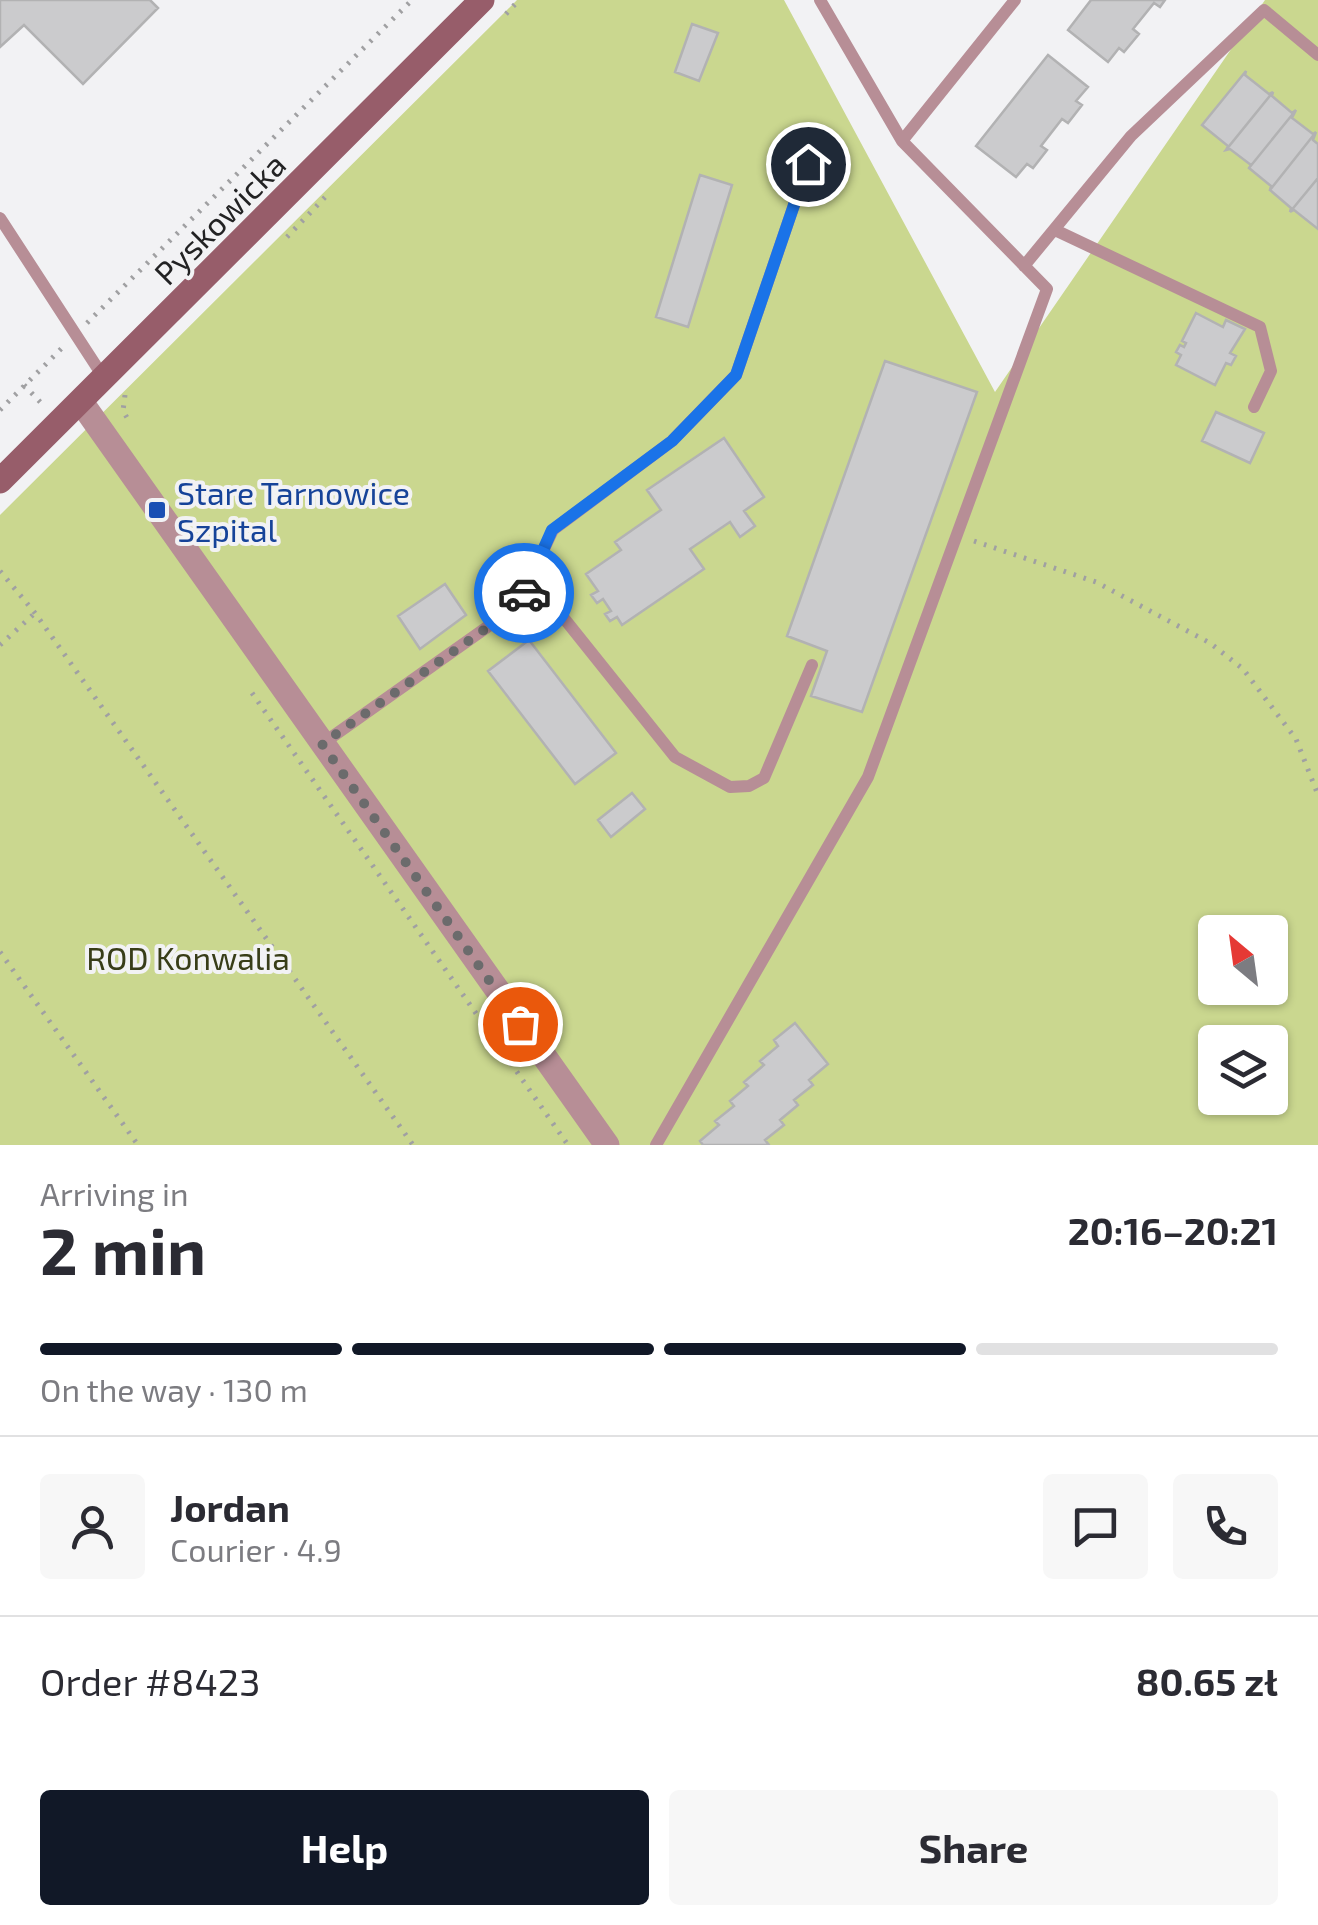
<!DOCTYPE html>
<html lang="en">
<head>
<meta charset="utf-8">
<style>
	:root { --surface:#fff; --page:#f7f7f7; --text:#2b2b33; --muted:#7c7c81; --line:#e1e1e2; --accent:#111827 }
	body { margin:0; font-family:"Exo 2",sans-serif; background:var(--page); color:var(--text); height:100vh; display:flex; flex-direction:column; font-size:38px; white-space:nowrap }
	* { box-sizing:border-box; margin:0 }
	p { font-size:32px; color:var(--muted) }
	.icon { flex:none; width:55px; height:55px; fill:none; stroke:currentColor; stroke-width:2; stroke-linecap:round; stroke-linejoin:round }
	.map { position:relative; height:1145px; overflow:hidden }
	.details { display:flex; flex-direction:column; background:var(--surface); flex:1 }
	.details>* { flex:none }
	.needle { width:65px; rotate:331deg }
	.fabs { position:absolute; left:1198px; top:915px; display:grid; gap:20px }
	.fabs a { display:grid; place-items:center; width:90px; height:90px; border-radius:10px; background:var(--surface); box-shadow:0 2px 8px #0004; font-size:50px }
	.pin { position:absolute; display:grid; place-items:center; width:85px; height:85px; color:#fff; margin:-42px; border:5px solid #fff; border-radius:50%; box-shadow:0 2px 10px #0007 }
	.courier { position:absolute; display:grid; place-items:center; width:100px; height:100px; margin:-50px; border:8px solid #1a73e8; border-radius:50%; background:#fff; color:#222; box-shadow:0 2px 12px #0007 }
	.headline em { font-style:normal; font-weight:700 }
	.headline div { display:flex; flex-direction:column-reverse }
	.headline { display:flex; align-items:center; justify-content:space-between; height:170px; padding:0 40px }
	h1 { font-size:65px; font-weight:700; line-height:75px }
	.bar { display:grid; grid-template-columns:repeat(4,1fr); gap:15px 10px; align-content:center; height:120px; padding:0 40px }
	.bar i { height:12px; border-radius:8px; background:var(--line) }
	.bar .on { background:var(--accent) }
	.bar p { grid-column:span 4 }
	.line { display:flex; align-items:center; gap:25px; padding:0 40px; border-top:2px solid var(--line) }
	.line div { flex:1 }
	.round { display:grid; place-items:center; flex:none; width:105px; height:105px; border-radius:10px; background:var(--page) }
	.action { display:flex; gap:20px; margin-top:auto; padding:20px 40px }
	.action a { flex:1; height:115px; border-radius:10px; background:var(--accent); color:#fff; font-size:40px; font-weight:700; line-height:115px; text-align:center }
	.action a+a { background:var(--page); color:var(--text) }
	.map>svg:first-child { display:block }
</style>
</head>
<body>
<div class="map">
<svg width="1318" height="1145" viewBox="0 0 1318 1145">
	<rect width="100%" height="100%" fill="#f2f2f4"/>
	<path fill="#cad78f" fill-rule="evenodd" d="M517,0H784L995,392L1265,0H1318V1145H0V515ZM1215,932H1270V988H1215ZM1215,1042H1270V1098H1215Z"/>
	<path fill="#cbcbcd" stroke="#b2b2b3" stroke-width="2.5" d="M0,0H150L158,8L83,84L24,25L0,47Z
		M1091,0H1165L1160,7L1154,3L1133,29L1139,34L1124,52L1119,48L1108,62L1068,30Z
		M692,24L718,33L699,81L675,72Z
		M1048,55L1088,87L1076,101L1082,105L1068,123L1062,119L1041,146L1047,150L1033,168L1027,164L1016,177L976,146Z
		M1246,71L1245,75L1269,94L1273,92L1226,150L1228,146L1202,125Z
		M1273,92L1272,96L1292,113L1296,110L1249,168L1251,165L1230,149L1226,150Z
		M1296,110L1292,118L1313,134L1316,132L1270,190L1271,186L1249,168Z
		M1316,132L1313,140L1318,144V178L1290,212L1291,208L1270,190Z
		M700,175L732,185L688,327L656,317Z
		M1318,178V229L1294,210L1290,212Z
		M1196,313L1223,327L1226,320L1245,329L1230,353L1236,356L1231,365L1226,363L1215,385L1176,365L1181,355L1176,352L1180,345L1184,347L1186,343L1182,341Z
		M885,361L977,392L862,712L811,696L827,651L787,636Z
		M1216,412L1264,433L1250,463L1202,441Z
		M724,438L764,497L744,511L755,526L740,537L730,522L690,549L704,569L622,625L617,617L610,621L605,614L611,611L603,599L597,603L591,595L598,591L586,574L621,550L615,542L661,510L647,490Z
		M445,584L466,615L420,649L398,616Z
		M529,640L616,753L575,784L488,671Z
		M632,793L645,809L611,837L598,820Z
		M795,1023L828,1064L809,1080L813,1085L794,1100L798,1105L780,1120L784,1125L765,1140L769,1145H703L700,1141L719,1125L715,1121L734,1106L730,1101L748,1086L744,1082L764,1065L760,1061L778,1046L774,1040Z"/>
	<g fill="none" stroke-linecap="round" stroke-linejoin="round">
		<path stroke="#a0a0a2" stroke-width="5" stroke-dasharray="2.5 8" stroke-linecap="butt" d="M506,14L519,0
			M287,237L330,192
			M87,323L412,0
			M24,385L43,405
			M125,395L123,411L129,421
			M0,410L62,348
			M974,541L1096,582L1210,643L1243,669L1296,739L1318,795
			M0,571L35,613L413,1145
			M0,645L35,613
			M252,693L568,1145
			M0,952L138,1145"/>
		<path stroke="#b78e96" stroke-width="12" d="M902,141L1015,0
			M0,218L104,378
			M1055,230L1260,327L1271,371L1254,407
			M1024,266L1131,136L1264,10L1318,55
			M531,577L675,757L730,787L749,786L764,778L812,665
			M322,744L517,606L553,530L672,441L736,375L808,164
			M656,1145L868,777L1047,289L902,141L820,0"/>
		<path stroke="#b78e96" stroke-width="25" d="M81,402L607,1145"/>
		<path stroke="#975d6a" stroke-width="25" d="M0,481L482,0"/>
	</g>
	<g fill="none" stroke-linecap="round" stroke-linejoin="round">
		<path stroke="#6b6b6c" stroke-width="10" stroke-dasharray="0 18" d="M520,1024L322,744L518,606L524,593"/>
		<path stroke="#1a73e8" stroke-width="12" d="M524,593L552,530L672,441L736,375L808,164"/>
	</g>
	<rect fill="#1a4fb4" stroke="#f2f2f4" stroke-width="4" x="147" y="500" width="20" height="20" rx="5"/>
	<g text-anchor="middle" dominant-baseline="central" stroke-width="8" stroke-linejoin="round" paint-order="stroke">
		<g font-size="32" fill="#222223" stroke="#f2f2f4">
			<text transform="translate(219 218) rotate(-45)">Pyskowicka</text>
		</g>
		<g font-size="32" fill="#164399" stroke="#f2f2f4" text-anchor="start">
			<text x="177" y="492">Stare Tarnowice<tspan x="177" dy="37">Szpital</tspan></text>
		</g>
		<g font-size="32" fill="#383d18" stroke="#f2f2f4">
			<text x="188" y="957">ROD Konwalia</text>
		</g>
	</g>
</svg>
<div class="fabs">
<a><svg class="needle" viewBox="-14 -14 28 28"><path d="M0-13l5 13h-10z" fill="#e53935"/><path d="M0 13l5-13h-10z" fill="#7c7c81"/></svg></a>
<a><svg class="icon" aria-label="layers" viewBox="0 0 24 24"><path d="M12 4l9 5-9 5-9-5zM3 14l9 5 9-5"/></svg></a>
</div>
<div class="pin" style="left:520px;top:1024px;background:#ea580c"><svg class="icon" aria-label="bag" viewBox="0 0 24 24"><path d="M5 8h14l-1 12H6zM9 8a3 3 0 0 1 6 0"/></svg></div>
<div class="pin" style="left:808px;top:164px;background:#1f2937"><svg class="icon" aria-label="home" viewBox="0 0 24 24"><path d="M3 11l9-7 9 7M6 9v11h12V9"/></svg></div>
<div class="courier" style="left:524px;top:593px"><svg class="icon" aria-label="car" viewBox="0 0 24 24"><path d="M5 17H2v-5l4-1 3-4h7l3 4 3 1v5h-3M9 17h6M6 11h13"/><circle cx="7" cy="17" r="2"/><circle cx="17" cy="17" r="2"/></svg></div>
</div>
<section class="details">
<div class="headline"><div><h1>2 min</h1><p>Arriving in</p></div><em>20:16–20:21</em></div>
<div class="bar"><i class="on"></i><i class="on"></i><i class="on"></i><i></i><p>On the way · 130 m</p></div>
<div class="line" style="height:180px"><a class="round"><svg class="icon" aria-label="person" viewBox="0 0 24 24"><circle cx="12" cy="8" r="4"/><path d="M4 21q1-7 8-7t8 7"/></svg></a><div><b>Jordan</b><p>Courier · 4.9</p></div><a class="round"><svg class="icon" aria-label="chat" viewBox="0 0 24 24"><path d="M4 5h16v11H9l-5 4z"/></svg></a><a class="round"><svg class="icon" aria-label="phone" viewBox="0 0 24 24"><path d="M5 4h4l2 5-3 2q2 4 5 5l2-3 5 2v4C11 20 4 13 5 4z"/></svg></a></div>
<div class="line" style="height:130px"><div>Order #8423</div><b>80.65 zł</b></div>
<div class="action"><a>Help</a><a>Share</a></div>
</section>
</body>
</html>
